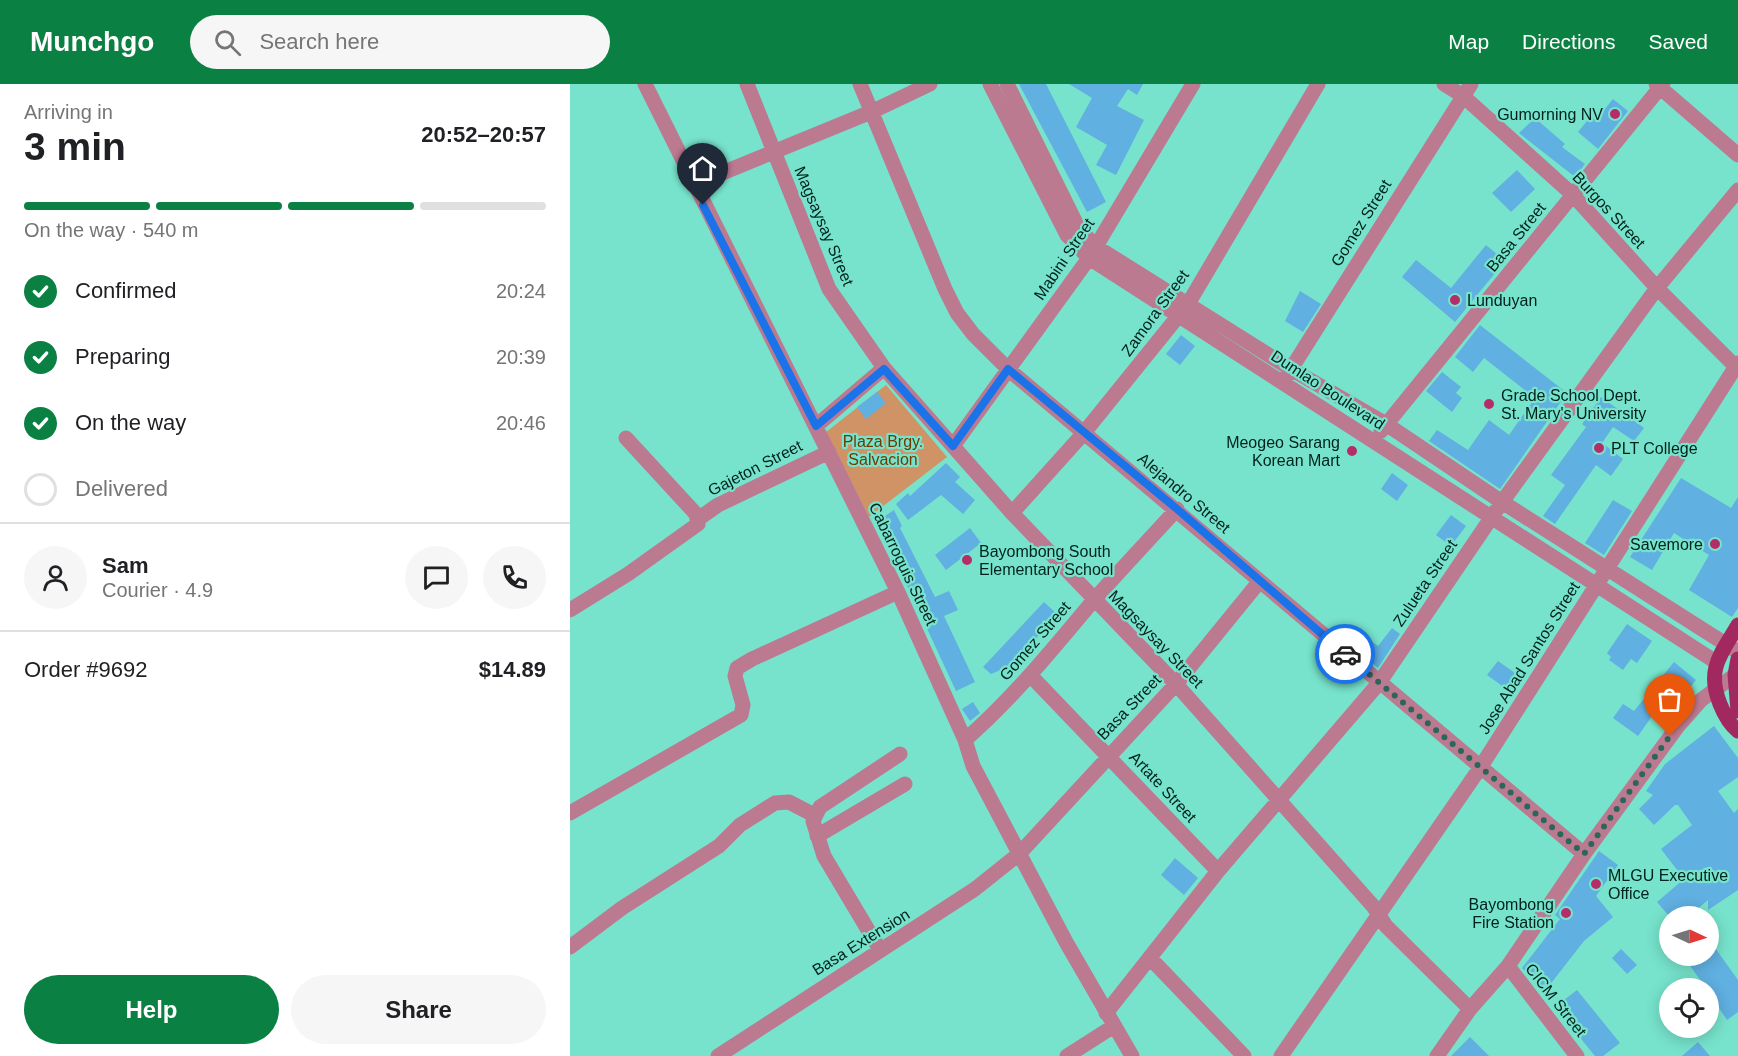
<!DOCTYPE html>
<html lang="en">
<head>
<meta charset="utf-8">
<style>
	:root { --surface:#fff; --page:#f6f6f6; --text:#202124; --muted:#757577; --line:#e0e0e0; --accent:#0b8043 }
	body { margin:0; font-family:Arial,sans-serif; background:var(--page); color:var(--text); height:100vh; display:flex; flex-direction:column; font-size:22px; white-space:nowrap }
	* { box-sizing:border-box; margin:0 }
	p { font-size:20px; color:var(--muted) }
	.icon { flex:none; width:33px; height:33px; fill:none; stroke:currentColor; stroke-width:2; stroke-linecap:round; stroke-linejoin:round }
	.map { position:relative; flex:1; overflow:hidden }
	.side { display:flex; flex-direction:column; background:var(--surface); width:570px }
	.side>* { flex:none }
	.needle { width:39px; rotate:94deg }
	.buttons { position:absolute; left:1089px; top:822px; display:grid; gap:12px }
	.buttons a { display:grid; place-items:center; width:60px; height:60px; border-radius:50%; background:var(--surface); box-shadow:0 3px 15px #0003; font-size:30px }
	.pin { position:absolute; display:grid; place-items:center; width:51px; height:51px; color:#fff; margin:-62px -26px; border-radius:50% 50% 50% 0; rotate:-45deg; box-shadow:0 0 6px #0007 }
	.pin .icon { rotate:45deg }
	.courier { position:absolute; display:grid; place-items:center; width:60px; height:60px; margin:-30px; border:4px solid #1a73e8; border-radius:50%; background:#fff; color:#222; box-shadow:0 2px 8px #0007 }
	.overview em { font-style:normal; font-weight:700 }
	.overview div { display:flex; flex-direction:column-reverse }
	.overview { display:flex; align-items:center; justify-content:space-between; height:102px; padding:0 24px }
	h1 { font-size:39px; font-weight:700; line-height:45px }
	.bar { display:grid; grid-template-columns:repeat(4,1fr); gap:9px 6px; align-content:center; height:72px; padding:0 24px }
	.bar i { height:8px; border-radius:4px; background:var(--line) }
	.bar .selected { background:var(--accent) }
	.bar p { grid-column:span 4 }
	.line { display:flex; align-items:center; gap:15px; padding:0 24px; border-top:2px solid var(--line) }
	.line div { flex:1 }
	.round { display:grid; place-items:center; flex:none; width:63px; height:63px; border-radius:32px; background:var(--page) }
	ol { padding:0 24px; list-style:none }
	li { display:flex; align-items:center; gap:18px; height:66px }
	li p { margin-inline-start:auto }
	li .icon { padding:6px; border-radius:50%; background:var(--accent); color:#fff; stroke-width:4 }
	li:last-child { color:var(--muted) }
	li i { width:33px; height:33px; border:3px solid var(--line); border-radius:50% }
	.action { display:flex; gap:12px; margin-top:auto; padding:12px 24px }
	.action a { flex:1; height:69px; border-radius:36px; background:var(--accent); color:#fff; font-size:24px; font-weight:700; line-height:69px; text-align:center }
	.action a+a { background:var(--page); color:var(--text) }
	header { display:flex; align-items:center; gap:36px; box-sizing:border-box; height:84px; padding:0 30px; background:var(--accent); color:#fff }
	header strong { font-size:28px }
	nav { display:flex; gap:33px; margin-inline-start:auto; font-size:21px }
	.search { width:420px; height:54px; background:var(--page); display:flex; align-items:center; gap:15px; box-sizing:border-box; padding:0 21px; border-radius:33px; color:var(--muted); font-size:22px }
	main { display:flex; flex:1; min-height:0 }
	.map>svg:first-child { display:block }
</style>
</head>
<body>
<header>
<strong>Munchgo</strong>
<div class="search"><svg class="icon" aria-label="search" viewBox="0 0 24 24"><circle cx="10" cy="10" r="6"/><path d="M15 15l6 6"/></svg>Search here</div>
<nav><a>Map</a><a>Directions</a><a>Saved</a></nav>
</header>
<main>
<section class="side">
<div class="overview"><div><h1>3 min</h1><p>Arriving in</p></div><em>20:52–20:57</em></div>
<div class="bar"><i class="selected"></i><i class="selected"></i><i class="selected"></i><i></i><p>On the way · 540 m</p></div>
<ol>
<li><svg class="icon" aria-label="check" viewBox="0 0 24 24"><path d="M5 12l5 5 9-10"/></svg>Confirmed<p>20:24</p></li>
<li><svg class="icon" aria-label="check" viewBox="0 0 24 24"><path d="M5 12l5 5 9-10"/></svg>Preparing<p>20:39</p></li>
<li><svg class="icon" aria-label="check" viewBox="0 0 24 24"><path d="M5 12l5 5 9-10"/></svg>On the way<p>20:46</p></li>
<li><i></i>Delivered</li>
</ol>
<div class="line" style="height:108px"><a class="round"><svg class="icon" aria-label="person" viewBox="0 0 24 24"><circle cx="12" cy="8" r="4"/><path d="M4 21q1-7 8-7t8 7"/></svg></a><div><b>Sam</b><p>Courier · 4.9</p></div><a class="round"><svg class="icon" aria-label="chat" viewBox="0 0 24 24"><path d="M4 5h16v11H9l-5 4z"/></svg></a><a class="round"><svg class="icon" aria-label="phone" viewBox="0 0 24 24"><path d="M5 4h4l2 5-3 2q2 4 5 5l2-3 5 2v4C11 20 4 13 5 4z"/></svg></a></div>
<div class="line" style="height:78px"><div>Order #9692</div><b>$14.89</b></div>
<div class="action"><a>Help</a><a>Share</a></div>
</section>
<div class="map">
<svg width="1168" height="972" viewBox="0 0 1168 972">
	<rect width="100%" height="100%" fill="#77e3cc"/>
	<path fill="#d09365" d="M316,301L377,373L299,433L256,348Z"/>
	<path fill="#60b0e1" d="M449,0H476L536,118L517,128Z
		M499,0H573L567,11L558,5L547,22L574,36L546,91L526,81L537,61L506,43L522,14Z
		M1043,15L1058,27L1028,65L1008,48L1021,32L1026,36Z
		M965,34L995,60L992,63L1015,80L1005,93L949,49Z
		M947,86L965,105L941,128L922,109Z
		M916,161L935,177L885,238L832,193L846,176L881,204Z
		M730,207L751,220L733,248L715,237Z
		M910,241L997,309L930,405L859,357L867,346L898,366L919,336L939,351L965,314L914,274L903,288L885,273Z
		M611,251L625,262L610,281L596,270Z
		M872,288L891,303L886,309L892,314L882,328L856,307Z
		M307,308L316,319L296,335L287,323Z
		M1031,313L1074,344L1064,357L1043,343L1032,359L1053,375L1041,392L1026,381L985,440L973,432L995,401L981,391L1016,343L1012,340Z
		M376,379L390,393L385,398L405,416L393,430L371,411L338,436L326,420L338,409L340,412Z
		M822,389L838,401L827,417L811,405Z
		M1111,394L1161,424L1168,413V524L1162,533L1119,506L1139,471L1104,449L1082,486L1060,473Z
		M1043,416L1062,427L1034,471L1015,459Z
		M324,426L332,442L330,444L365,513L379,507L388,526L374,532L405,598L386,607L327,480L332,478L306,438Z
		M881,431L896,442L881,462L866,451Z
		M400,444L411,459L376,486L365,471Z
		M474,518L488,531L440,582L421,590L413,583Z
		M1057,540L1082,557L1067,579L1061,575L1053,586L1039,576L1041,573L1037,569Z
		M822,544L830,550L808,584L793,571L802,558L808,562Z
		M928,577L952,594L942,609L917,591Z
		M1104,578L1126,596L1111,615L1106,611L1088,636L1082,632L1068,652L1043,634L1053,620L1064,627Z
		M403,618L410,629L400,637L392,625Z
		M1144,642L1168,674V693L1148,707L1164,729L1168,725V806L1138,826V816L1119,832H1099L1087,818L1114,795L1091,765L1122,741L1108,721H1105L1084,741L1069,725L1083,711L1076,707L1095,680Z
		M1029,767L1048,781L1026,812L1043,833L1014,857L975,907L952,884L990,835L985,831Z
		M605,774L628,794L614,811L591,791Z
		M1138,854L1168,896V928L1157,936L1149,924L1138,934V904H1136L1113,872H1138Z
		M1051,865L1067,881L1057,890L1042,874Z
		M1007,906L1050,959L1033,972H1025L985,923Z
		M900,953L919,972H881Z
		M1128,958L1140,972H1112Z"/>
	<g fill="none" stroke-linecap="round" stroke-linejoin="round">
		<path stroke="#bc7a91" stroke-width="15" d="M75,0L328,508L395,656L403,682L496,858L562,972
			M177,0L259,205L314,284L442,429L606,600L803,822L816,842L900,925
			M290,0L375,205L387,229L403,250L438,285L1014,770
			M420,0L497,151L519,174L1146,578
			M437,0L508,143L525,162L721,285L816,340L932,418L1168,568
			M874,0L893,12L1003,111L1087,204L1168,285
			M1086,0L1168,71
			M123,101L301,28L360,0
			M716,293L901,0
			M246,342L314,284
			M811,347L1093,0
			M383,362L519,174L623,0
			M442,429L513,350L618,220L748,0
			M128,435L148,421L259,368
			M0,526L58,490L128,440L126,430L56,354
			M461,592L648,787
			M395,656C443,614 482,566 523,517C550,486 579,456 607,425
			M0,729L171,631L173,621L165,592L167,584L182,575L328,508
			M247,752L335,700
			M0,863L52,824L149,762L170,741L205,719L219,718L244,731
			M310,866L254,772L243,737L250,723L330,670
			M581,875L674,972
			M938,882L1007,972
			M536,929L648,787L809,599L932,418L1087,204L1168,106
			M148,972L405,805L450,769L606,600L689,498
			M497,972L544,942
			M711,972L910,684L1168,279
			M867,972L900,925L938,882L1014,770L1108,642L1131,616L1165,591"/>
		<path stroke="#a2295f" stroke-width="15" d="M1168,541C1151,570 1136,585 1150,620C1154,630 1159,640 1168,647
			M1168,575L1165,591L1168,627"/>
	</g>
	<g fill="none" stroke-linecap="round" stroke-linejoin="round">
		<path stroke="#2a665a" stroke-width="6" stroke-dasharray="0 10.8" d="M775,570L1014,770L1100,652"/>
		<path stroke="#1a73e8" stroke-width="8" d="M133,121L246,342L314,285L383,362L438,285L607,425L775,570"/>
	</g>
	<g fill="#b52c6a" stroke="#77e3cc" stroke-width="2">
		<circle cx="1045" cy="30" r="6"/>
		<circle cx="885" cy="216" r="6"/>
		<circle cx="919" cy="320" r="6"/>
		<circle cx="1029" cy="364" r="6"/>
		<circle cx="782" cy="367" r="6"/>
		<circle cx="1145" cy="460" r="6"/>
		<circle cx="397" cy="476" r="6"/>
		<circle cx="1026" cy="800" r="6"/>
		<circle cx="996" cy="829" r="6"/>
	</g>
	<g text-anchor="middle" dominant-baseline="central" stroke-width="4.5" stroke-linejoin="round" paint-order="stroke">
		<g font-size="16" fill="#00221c" stroke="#77e3cc" text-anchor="start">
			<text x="1033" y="30" text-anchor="end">Gumorning NV</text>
			<text x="897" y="216">Lunduyan</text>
			<text x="931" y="311">Grade School Dept.<tspan x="931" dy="18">St. Mary's University</tspan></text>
			<text x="770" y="358" text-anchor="end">Meogeo Sarang<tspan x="770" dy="18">Korean Mart</tspan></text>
			<text x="1041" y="364">PLT College</text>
			<text x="1133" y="460" text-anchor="end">Savemore</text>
			<text x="409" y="467">Bayombong South<tspan x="409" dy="18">Elementary School</tspan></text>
			<text x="1038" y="791">MLGU Executive<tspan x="1038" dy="18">Office</tspan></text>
			<text x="984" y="820" text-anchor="end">Bayombong<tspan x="984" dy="18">Fire Station</tspan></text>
		</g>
		<g font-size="16" fill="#00221c" stroke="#77e3cc">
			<text transform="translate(1039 126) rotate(47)">Burgos Street</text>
			<text transform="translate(791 139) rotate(-58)">Gomez Street</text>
			<text transform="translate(254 142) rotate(67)">Magsaysay Street</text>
			<text transform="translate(946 153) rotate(-51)">Basa Street</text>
			<text transform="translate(494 175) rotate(-56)">Mabini Street</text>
			<text transform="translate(585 229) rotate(-54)">Zamora Street</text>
			<text transform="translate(758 306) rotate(33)">Dumlao Boulevard</text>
			<text transform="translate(185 384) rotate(-27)">Gajeton Street</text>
			<text transform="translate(614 409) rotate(40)">Alejandro Street</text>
			<text transform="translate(333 480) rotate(64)">Cabarroguis Street</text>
			<text transform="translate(855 499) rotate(-56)">Zulueta Street</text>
			<text transform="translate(586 555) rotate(46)">Magsaysay Street</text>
			<text transform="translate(465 557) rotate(-49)">Gomez Street</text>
			<text transform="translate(959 574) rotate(-58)">Jose Abad Santos Street</text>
			<text transform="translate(559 623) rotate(-46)">Basa Street</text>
			<text transform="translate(593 703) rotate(47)">Artate Street</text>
			<text transform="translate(291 858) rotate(-32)">Basa Extension</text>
			<text transform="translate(986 916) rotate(52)">CICM Street</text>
		</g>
		<g font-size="16" fill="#6f3900" stroke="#77e3cc">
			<text x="313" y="357">Plaza Brgy.<tspan x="313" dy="18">Salvacion</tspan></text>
		</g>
	</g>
</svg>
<div class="buttons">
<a><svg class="needle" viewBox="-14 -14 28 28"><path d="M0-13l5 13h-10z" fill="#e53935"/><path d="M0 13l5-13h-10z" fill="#757577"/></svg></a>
<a><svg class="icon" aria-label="locate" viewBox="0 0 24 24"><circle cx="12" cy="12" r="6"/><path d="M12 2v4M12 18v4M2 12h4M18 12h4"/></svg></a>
</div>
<div class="pin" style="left:1100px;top:652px;background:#ea580c"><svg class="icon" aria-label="bag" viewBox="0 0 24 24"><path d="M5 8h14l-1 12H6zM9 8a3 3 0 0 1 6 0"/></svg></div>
<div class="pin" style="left:133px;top:121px;background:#1f2937"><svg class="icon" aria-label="home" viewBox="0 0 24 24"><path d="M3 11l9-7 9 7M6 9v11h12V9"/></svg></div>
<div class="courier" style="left:775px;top:570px"><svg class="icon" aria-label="car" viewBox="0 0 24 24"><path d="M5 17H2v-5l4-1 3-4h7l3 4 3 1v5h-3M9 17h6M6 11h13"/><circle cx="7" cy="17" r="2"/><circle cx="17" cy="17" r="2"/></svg></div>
</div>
</main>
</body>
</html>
